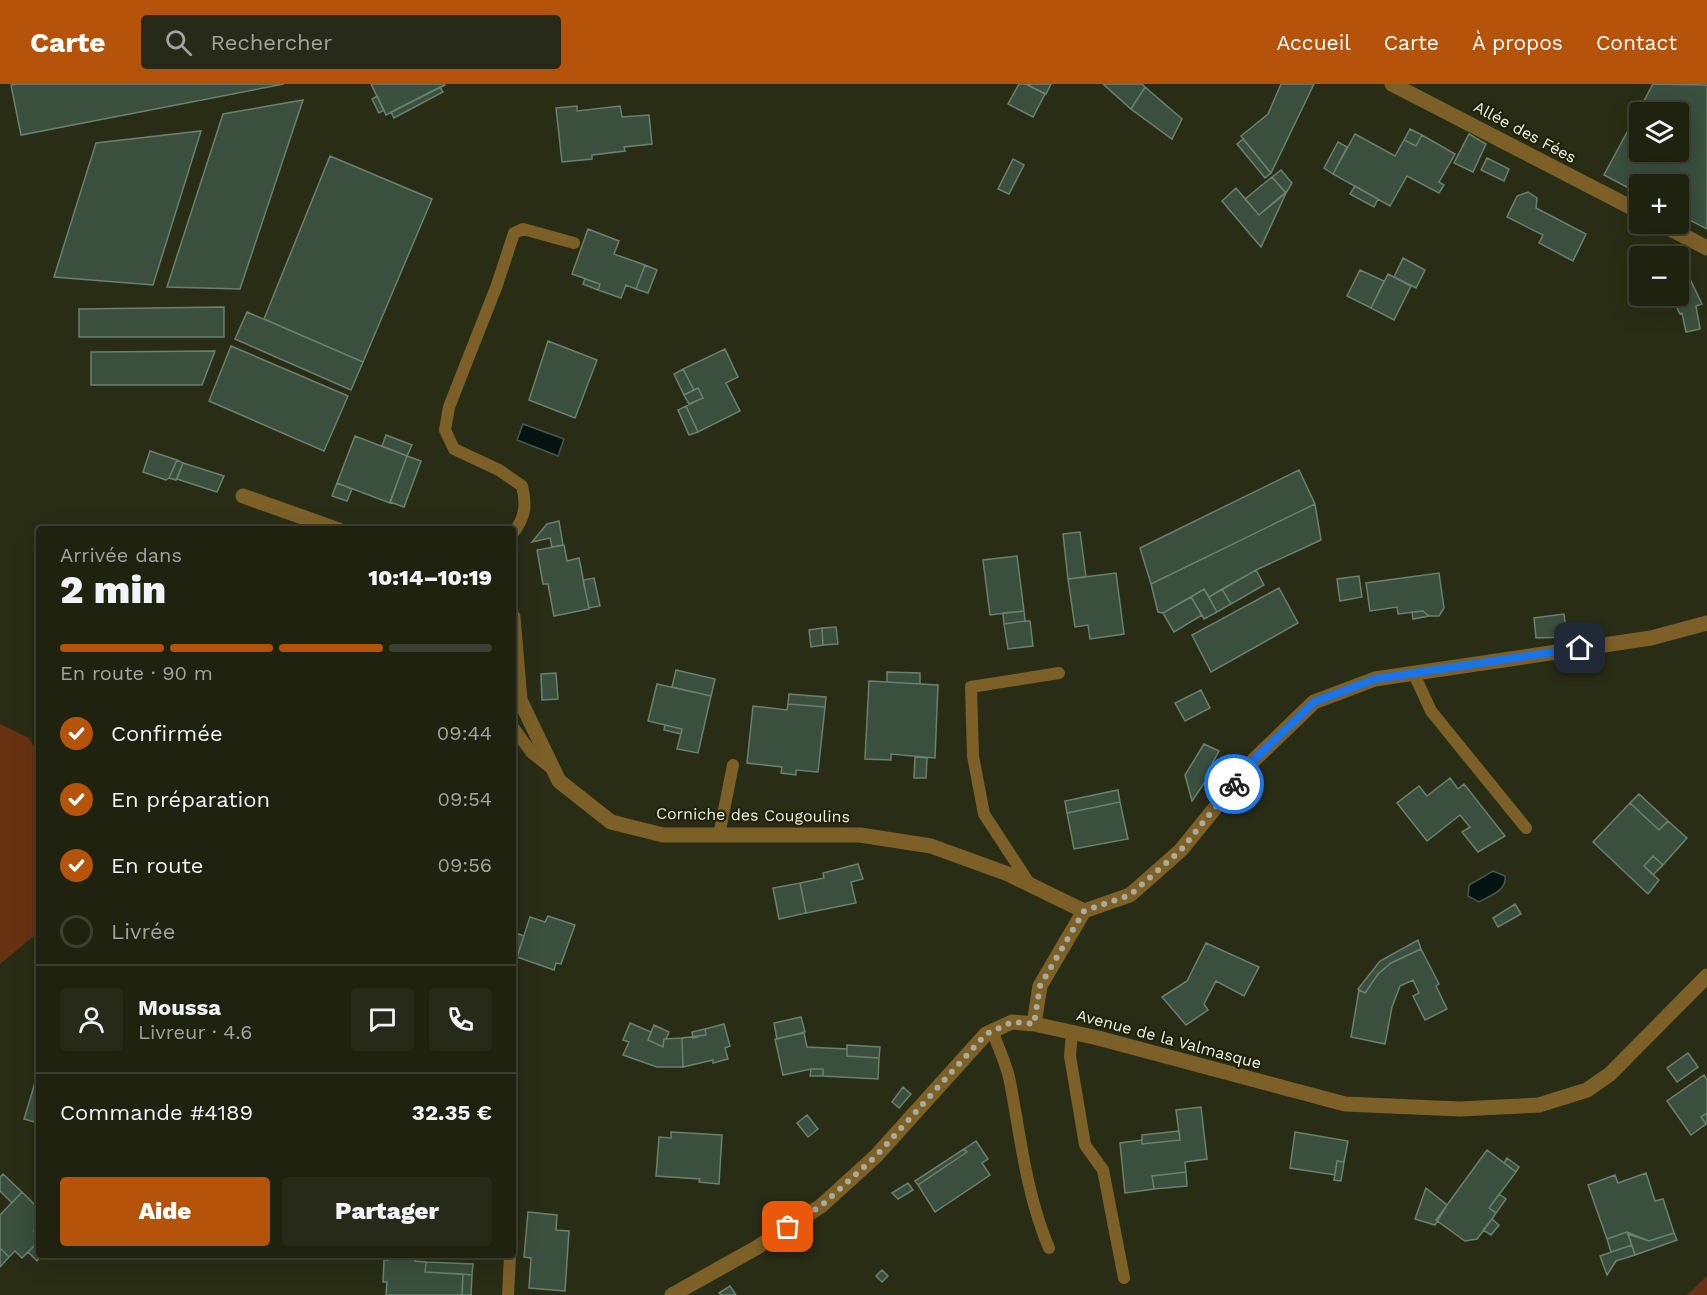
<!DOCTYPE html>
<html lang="fr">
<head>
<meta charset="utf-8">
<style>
	:root { --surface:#202210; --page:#282a19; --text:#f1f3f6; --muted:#a2a49f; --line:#3d3f30; --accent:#b45309 }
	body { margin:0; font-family:"Work Sans",sans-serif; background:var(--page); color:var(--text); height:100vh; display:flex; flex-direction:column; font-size:22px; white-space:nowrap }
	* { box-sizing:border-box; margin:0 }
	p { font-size:20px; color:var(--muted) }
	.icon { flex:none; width:33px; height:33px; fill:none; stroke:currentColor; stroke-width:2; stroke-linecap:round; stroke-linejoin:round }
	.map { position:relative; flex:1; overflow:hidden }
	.side { position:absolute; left:36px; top:442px; width:480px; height:732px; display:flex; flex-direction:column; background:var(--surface); border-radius:6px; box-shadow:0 6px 24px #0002,0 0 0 2px var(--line) }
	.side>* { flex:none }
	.tools { position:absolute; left:1629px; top:18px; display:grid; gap:12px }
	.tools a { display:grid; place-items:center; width:60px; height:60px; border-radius:6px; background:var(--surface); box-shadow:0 6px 24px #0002,0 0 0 2px var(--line); font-size:30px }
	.pin { position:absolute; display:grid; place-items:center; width:51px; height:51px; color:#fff; margin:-26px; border-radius:12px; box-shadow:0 3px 9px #0006 }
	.courier { position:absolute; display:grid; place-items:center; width:60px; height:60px; margin:-30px; border:4px solid #1a73e8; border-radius:50%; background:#fff; color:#222; box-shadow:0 2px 8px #0007 }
	.summary em { font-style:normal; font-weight:800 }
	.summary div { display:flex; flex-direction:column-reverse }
	.summary { display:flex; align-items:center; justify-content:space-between; height:102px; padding:0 24px }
	h1 { font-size:39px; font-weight:800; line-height:45px }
	.bar { display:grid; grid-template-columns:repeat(4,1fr); gap:9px 6px; align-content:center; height:72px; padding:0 24px }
	.bar i { height:8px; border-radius:4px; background:var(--line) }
	.bar .on { background:var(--accent) }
	.bar p { grid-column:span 4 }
	.line { display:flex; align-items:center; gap:15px; padding:0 24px; border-top:2px solid var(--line) }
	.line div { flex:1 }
	.round { display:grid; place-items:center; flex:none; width:63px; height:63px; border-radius:6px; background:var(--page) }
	ol { padding:0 24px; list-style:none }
	li { display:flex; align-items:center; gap:18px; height:66px }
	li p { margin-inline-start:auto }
	li .icon { padding:6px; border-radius:50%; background:var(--accent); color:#fff; stroke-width:4 }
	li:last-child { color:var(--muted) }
	li i { width:33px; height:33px; border:3px solid var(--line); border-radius:50% }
	.button { display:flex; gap:12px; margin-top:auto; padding:12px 24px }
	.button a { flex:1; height:69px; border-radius:6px; background:var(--accent); color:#fff; font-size:24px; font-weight:800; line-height:69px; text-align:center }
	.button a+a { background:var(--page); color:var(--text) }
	header { display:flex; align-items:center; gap:36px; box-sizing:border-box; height:84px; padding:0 30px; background:var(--accent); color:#fff }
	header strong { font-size:28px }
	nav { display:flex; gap:33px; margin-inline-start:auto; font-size:21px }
	.search { width:420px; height:54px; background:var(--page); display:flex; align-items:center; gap:15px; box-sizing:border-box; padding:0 21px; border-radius:6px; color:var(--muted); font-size:22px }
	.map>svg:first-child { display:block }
</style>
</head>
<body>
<header>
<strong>Carte</strong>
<div class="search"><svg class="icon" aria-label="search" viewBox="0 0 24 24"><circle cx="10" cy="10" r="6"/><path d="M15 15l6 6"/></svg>Rechercher</div>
<nav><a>Accueil</a><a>Carte</a><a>À propos</a><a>Contact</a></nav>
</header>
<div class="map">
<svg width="1707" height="1211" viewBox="0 0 1707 1211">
	<rect width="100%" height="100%" fill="#2a2d15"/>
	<path fill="#663212" d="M0,640L29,654L39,671V848L0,880Z
		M1707,1192V1211H1687Z"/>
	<path fill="#031310" stroke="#49554f" stroke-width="1.5" d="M523,340L564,355L558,372L517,356Z
		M1493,787L1505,792C1507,807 1489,812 1479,818L1468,812L1469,801Z"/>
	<path fill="#3a4f3d" stroke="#6a816d" stroke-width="1.5" fill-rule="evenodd" d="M17,0H284L21,51L11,1Z
		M371,0H444L445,1L386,31Z
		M1019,0H1026L1045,10L1033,33L1008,20Z
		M1026,0H1051L1046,10Z
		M1103,0H1142L1145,3L1131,25Z
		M1314,0L1271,89L1241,52L1268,30L1281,0Z
		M1653,0L1707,1V145L1678,130V100H1640V110L1604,91ZM1640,28H1678V68H1640Z
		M440,3L443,8L394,34L391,28Z
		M1145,3L1182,35L1172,55L1131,25Z
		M377,12L384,26L379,29L372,15Z
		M303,16L240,205L167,203L223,30Z
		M577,22V27L620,22L622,33L649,31L652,60L624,63L625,67L592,71V75L562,78L556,24Z
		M1410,45L1422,51L1416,62L1404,56Z
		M201,47L153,201L54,193L96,59Z
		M1355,50L1395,72L1404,56L1416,62L1422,51L1455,70L1439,98L1444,101L1439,109L1407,92L1390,122L1333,90Z
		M1469,50L1486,60L1473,88L1454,79Z
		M1243,55L1271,89L1265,94L1237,60Z
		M1338,58L1347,63L1333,90L1324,84Z
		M330,72L432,115L363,278L264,235Z
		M1487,74L1509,85L1504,97L1481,86Z
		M1013,75L1024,81L1009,110L998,105Z
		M1281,86L1292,99L1286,109L1272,93Z
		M1272,93L1286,109L1259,131L1245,115Z
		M1355,102L1378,115L1374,123L1350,110Z
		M1236,104L1259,131L1287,107L1261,163L1222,117Z
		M1528,108L1537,114L1536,124L1586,150L1573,177L1539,159L1543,151L1507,133L1517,112Z
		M588,145L619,157L614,170L645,181L636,205L626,201L621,214L598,206L600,200L572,190Z
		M1403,174L1425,186L1416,204L1394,193Z
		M645,181L657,186L648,209L636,205Z
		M1360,186L1384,197L1371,224L1347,212Z
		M1388,190L1411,202L1394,236L1371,224Z
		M585,195L600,200L598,206L583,200Z
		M1690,195L1702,220L1696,222L1700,245L1686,248L1682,229L1680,230L1671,212H1678V200Z
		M224,223V253H79V225Z
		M247,228L363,278L351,306L235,255Z
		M548,257L597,276L575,334L529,316Z
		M231,262L348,312L324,367L209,317Z
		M725,265L738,293L726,299L740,327L698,348L686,322L703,314L698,304L694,306L683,285Z
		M215,267L202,301H91V268Z
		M683,285L694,306L684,311L674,290Z
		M698,304L703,314L689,320L684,311Z
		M686,322L698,348L689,351L678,326Z
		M386,351L412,361L407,372L382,362Z
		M355,352L407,372L390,419L337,399Z
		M150,367L177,376L169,394L166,396L143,388Z
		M407,372L421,377L404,423L390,418Z
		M177,376L183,379L176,396L169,394Z
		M183,379L224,392L217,408L177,395Z
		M1299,386L1315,420L1151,500L1140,464Z
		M337,399L352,405L347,417L332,412Z
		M1315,420L1321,456L1256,486L1209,513L1204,505L1163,529L1158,528L1151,500Z
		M559,437L563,461L552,463L550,454L532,458L547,440Z
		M1080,448L1086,493L1068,495L1063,450Z
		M564,461L567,477L579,474L589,525L554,532L548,500H543L537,466Z
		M1017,472L1024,527L990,531L983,476Z
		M1256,486L1264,501L1231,520L1222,505Z
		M1116,489L1124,550L1090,555L1088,541L1075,543L1068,495Z
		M1439,489L1444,524L1439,532H1429L1423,527L1398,530L1397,523L1370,527L1366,499Z
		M1359,492L1362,513L1340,517L1337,495Z
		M594,494L600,522L589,524L583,496Z
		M1279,504L1298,539L1211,588L1192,551Z
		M1204,505L1217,528L1204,535L1191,513Z
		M1222,505L1231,520L1217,528L1209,513Z
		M1191,513L1202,531L1174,548L1163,529Z
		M1024,527L1025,537L1004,540L1003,529Z
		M1423,527L1429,532L1413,535L1412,528Z
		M1564,530L1567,553L1536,554L1534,534Z
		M1025,537H1030L1033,562L1008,565L1004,540Z
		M836,543L838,560L823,561L822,544Z
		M822,544L823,561L811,563L809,546Z
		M676,586L715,595L711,612L672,603Z
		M887,588L920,589V600L887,598Z
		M556,589L558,615L542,616L541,590Z
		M869,597L938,601L935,674L891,670V676L865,675Z
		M657,600L711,612L698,669L677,665L682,645L648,637Z
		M1201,606L1210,624L1185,637L1175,619Z
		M789,610L826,613L825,623L788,620Z
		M788,620L825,623L818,688L796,686V691L781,689L782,683L747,679L753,622L787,626Z
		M665,641L682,645L681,650L664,646Z
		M1204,660L1219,667L1205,693L1207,695L1192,717L1185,691Z
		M915,673L927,674L926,694H914Z
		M1450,694L1458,705L1464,700L1505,752L1478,768L1462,748L1470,743L1460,731L1427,757L1397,719L1419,702L1427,712Z
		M1118,706L1120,718L1067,729L1065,717Z
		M1639,710L1668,737L1659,746L1630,719Z
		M1120,718L1128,755L1074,765L1067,729Z
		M1630,719L1659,746L1668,737L1687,754L1663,781L1653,772L1644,782L1659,796L1648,810L1593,758Z
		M1653,772L1663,781L1653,791L1644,782Z
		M858,780L863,795L851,798L856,819L806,829L800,799L824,794L823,789Z
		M800,799L806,829L779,835L773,804Z
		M1515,820L1521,830L1498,843L1493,834Z
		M548,832L575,841L561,880L556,879L554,886L517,873L530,833L545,838Z
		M513,848L524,852L517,873L513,872Z
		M1418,856L1421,865L1391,879L1378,890L1365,909L1358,905L1380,877Z
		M1206,859L1259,883L1244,912L1216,897L1204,920L1208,926L1186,941L1162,913L1187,897Z
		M1421,865L1439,900L1436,902L1447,925L1425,936L1413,912L1419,909L1413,896L1400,902L1392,923L1385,960L1351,953L1359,906L1365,909L1378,890L1391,879Z
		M801,933L805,948L777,955L774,939Z
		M630,939L651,948L648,956L663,963L664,955L682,954L683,983H657L623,971L629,958L623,956Z
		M724,940L730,962L725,964L728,975L713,979V976L683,983L682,954L706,951L705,945Z
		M654,941L669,948L666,955H664L663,963L648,956Z
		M705,945L706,951L693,954L692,948Z
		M804,949L807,963L847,965V972L879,974L878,995L823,992V985H811L783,991L775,955Z
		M847,961L880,963L879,974L847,972Z
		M1688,969L1698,983L1677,998L1667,984Z
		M811,985H823V992H810Z
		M1704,991L1707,996V1029L1701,1033L1706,1040L1691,1051L1667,1017Z
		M37,992L39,993L38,1039L24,1035Z
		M903,1003L911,1010L899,1024L892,1018Z
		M1201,1023L1207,1075L1185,1078L1186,1088L1152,1092L1154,1105L1125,1109L1120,1059L1142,1056V1060L1180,1056L1176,1026Z
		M1707,1029V1039L1706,1040L1701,1033Z
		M807,1031L818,1045L808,1053L797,1039Z
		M1179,1047L1180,1056L1142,1060V1051Z
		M671,1048L722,1051L719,1100L699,1098L700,1095L656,1092L659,1053L671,1054Z
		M1295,1048L1348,1057L1344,1078L1337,1077L1335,1091L1290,1084Z
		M976,1057L988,1075L982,1079L990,1091L935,1128L918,1101L967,1068L964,1065Z
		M964,1065L967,1068L918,1101L915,1097Z
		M1487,1066L1516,1088L1489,1124L1496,1129L1492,1135L1477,1155L1465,1157L1436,1136Z
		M1507,1074L1519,1083L1516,1088L1504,1079Z
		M1337,1077L1344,1078L1341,1097L1334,1096Z
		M1186,1088L1187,1102L1154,1105L1152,1092Z
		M1646,1089L1655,1117L1663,1115L1674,1149L1649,1157L1627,1148L1607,1155L1588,1101L1615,1091L1618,1099Z
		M3,1090L22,1108L12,1119L0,1107V1093Z
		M908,1099L913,1106L898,1115L892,1109Z
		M1426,1104L1447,1121L1435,1141L1415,1135Z
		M22,1108L39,1125V1141L34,1147L39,1152V1157L22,1174L15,1167L9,1173L0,1164V1131Z
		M1499,1110L1506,1115L1496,1129L1489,1124Z
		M528,1128L557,1131L556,1146L569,1147L565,1207L529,1204L531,1174L524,1173Z
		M1492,1135L1499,1141L1491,1151L1483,1146Z
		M1627,1148L1632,1161L1611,1168L1607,1155Z
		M1674,1149L1677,1156L1635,1171L1628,1150L1649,1157Z
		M39,1157V1172H41L37,1177L28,1168Z
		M1632,1161L1635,1171L1616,1177L1607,1191L1600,1172Z
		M0,1164L9,1173L0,1183Z
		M388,1172H415V1177L426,1178L425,1188L463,1190L462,1211H386L387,1198H383L384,1176H388Z
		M426,1178L473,1180L472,1191L425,1188Z
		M882,1186L888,1192L882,1198L876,1192Z
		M463,1190L472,1191L471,1211H462Z
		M730,1202L736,1211H721L719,1209Z"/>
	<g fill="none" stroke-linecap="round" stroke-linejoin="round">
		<path stroke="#7c6028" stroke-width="12" d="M513,449C525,434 527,421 522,402L499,386L454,365L445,346L449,323L497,201L514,149L523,145L574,159
			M1414,590L1431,627L1526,744
			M513,643L531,668L551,684
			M719,751L733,681
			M1029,799L984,730L973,672L971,603L1059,589
			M992,946C998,963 1007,981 1010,998C1021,1055 1026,1110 1049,1164
			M1072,948L1070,972L1085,1061L1103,1086L1124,1194
			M508,1211L510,1172"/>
		<path stroke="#7c6028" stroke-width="15" d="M1392,0L1640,128
			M1661,140L1707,164
			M243,412L339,446
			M513,533L520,616L559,697L611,738L663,751H860L931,762L1008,790L1084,827
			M1034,940L1040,902L1084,827L1130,811L1181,766L1254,676L1314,618L1375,595L1651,554L1707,539
			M672,1211L756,1164L821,1122L876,1072L986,950L1012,938L1034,940L1098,954L1345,1020L1460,1025L1539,1021L1587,1006L1610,990L1707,892"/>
	</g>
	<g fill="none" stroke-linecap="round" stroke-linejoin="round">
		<path stroke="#a9ac9a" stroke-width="6" stroke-dasharray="0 10.8" d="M788,1143L821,1122L876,1072L986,950L1012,938L1034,940L1040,902L1084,827L1130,811L1181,766L1234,700"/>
		<path stroke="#1a73e8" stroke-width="8" d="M1234,700L1254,676L1314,618L1375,595L1580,564"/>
	</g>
	<g text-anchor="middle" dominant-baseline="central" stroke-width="4.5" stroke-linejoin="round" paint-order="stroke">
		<g font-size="16" fill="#edf0e1" stroke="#20230b">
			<text transform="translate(1525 48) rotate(28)">Allée des Fées</text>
			<text transform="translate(753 731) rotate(1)">Corniche des Cougoulins</text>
			<text transform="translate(1169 955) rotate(15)">Avenue de la Valmasque</text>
		</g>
	</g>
</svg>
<div class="tools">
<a><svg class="icon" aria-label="layers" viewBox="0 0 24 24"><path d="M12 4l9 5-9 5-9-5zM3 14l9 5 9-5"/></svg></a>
<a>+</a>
<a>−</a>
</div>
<div class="pin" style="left:788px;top:1143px;background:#ea580c"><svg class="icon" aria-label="bag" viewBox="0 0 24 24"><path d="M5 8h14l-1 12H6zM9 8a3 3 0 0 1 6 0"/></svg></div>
<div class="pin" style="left:1580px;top:564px;background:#1f2937"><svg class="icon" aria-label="home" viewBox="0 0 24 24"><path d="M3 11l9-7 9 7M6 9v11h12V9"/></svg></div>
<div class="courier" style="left:1234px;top:700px"><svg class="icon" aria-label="bike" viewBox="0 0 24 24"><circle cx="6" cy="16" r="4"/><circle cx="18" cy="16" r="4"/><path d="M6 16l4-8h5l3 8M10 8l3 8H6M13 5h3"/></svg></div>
<section class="side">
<div class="summary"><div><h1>2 min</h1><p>Arrivée dans</p></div><em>10:14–10:19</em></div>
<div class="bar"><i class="on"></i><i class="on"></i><i class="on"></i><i></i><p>En route · 90 m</p></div>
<ol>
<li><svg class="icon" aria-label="check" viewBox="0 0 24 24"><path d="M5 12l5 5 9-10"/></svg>Confirmée<p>09:44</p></li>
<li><svg class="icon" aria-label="check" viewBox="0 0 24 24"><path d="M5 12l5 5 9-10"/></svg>En préparation<p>09:54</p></li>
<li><svg class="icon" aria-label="check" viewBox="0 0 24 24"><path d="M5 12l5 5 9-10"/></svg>En route<p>09:56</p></li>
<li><i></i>Livrée</li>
</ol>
<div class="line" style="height:108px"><a class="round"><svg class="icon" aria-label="person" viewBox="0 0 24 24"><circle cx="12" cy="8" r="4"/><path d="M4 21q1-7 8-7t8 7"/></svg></a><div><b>Moussa</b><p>Livreur · 4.6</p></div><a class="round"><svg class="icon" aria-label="chat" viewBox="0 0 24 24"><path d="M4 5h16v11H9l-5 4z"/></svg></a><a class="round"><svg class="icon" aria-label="phone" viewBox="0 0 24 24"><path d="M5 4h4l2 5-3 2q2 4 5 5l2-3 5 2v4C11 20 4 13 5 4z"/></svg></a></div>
<div class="line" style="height:78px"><div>Commande #4189</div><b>32.35 €</b></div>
<div class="button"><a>Aide</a><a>Partager</a></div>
</section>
</div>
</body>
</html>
